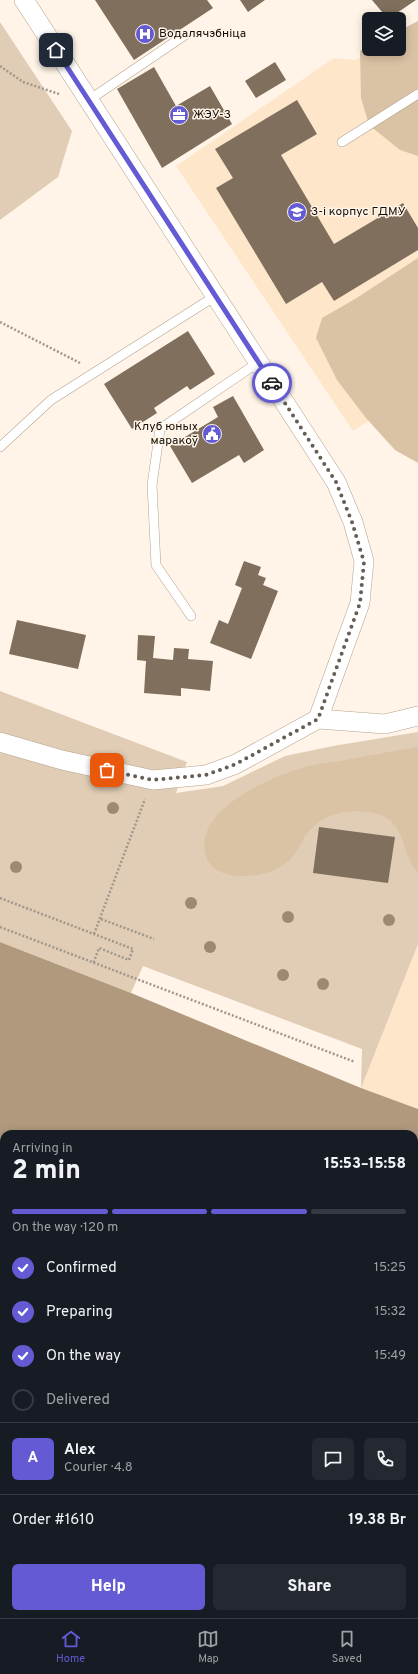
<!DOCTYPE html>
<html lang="en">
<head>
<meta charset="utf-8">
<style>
	:root { --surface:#171b24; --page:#242831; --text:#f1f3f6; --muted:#9ea1a6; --line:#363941; --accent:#645bd4 }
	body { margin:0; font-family:Overpass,sans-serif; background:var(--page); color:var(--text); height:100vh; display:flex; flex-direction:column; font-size:15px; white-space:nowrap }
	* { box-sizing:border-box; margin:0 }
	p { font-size:13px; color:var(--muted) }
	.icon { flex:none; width:22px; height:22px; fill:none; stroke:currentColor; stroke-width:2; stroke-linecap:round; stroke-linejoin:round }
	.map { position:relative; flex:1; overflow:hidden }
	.side { position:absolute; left:0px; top:1130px; width:418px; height:488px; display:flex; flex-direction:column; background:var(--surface); border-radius:12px 12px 0 0; box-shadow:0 2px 10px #0003 }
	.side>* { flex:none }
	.controls { position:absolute; left:362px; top:12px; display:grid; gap:8px }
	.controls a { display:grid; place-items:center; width:44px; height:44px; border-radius:6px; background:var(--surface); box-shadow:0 2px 10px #0003; font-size:20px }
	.pin { position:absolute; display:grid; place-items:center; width:34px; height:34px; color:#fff; margin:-17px; border-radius:8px; box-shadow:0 2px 6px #0006 }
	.courier { position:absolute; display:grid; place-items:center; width:40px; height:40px; margin:-20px; border:3px solid #645bd4; border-radius:50%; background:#fff; color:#222; box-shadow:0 1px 5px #0007 }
	.headline em { font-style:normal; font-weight:800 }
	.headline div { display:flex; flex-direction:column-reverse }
	.headline { display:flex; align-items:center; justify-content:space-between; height:68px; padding:0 12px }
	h1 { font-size:26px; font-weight:800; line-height:30px }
	.bar { display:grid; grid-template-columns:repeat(4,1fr); gap:6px 4px; align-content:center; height:48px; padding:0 12px }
	.bar i { height:5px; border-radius:3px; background:var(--line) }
	.bar .active { background:var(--accent) }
	.bar p { grid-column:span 4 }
	.line { display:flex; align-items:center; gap:10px; padding:0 12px; border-top:1px solid var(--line) }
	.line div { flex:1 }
	.round { display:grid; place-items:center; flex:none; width:42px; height:42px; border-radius:6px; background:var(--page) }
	ol { padding:0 12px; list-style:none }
	li { display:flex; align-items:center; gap:12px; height:44px }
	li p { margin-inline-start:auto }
	li .icon { padding:4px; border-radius:50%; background:var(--accent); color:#fff; stroke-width:4 }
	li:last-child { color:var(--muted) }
	li i { width:22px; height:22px; border:2px solid var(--line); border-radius:50% }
	.cta { display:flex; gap:8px; margin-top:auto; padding:8px 12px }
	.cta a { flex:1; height:46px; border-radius:6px; background:var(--accent); color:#fff; font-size:16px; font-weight:800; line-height:46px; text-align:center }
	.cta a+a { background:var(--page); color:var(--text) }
	.tab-bar { display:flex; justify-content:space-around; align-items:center; height:56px; border-top:1px solid var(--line); background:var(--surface); font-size:11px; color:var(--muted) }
	.tab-bar a { display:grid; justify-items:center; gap:2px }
	.tab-bar .active { color:var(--accent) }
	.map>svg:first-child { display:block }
</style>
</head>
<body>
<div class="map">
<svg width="418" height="1618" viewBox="0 0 418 1618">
	<rect width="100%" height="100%" fill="#fff4e7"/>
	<path fill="#fee6cb" d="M418,24V389L353,431L176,166L334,58L356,60L375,49H399Z
		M418,944V1109L361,1088Z"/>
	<path fill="#e1cdb5" d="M0,22L72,131L58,177L0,220Z
		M0,691L187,762L176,793L223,786L285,756L333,746L418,732V944L361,1088L362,1049L143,966L131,993L0,942Z
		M414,1335H418V1539L414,1534Z"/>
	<path fill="#dac2a5" d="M418,21V156L400,150L369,125L361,98L360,51L369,46V49H399V31Z
		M418,258V463L395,450L366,418L337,380L316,338L322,318L355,299Z
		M418,747V873C398,850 409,818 368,812C349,809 323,814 310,830C303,837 300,847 294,855C282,871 258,877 239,876C225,875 210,870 206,856C192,811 268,778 302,768C314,764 328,763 340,761C366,756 392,751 418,747Z"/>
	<path fill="#b0997d" d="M0,942L131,993L361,1088L418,1109V1335H414V1134H4V1614H391L394,1618H0Z"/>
	<path fill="#7f6f5c" d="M95,0H207L213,8L134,60Z
		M240,0H265L248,12Z
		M372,0H416L388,19Z
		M275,62L286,80L256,98L245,81Z
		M154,67L176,106L210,86L232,124L162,168L117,89Z
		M297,100L317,134L281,155L334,244L403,203L418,228V250L334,301L322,282L286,304L216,188L233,178L215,149Z
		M188,331L215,374L190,390L187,386L154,408L157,413L132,429L104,384Z
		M233,396L264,450L244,463L239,455L192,483L170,446L218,417L213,407Z
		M244,561L261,567L258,575L266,578L263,585L278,591L251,659L210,643L219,620L228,624L242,588L235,585Z
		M17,620L86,635L78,669L9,654Z
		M138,635L155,636L153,658L173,660L174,648L189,649L188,659L213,661L210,691L181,688V696L144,693L146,661L137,660Z
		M319,827L395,837L388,883L313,873Z"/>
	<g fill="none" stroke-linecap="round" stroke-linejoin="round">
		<defs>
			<path id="service" d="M89,100L185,35
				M342,142L418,94
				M0,447L51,400L217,295
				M191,616L156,565L152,485L160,429L259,362"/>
			<path id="minor" d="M24,0L336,482L353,522L364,561L360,603L318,719
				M0,742L62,760L153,780L206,775L236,764L318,719L385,724L418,716"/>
		</defs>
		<use href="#service" stroke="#b3a28e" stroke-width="10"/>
		<use href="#minor" stroke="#b3a28e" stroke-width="20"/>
		<path stroke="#a0978c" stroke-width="2.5" stroke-dasharray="2 2" stroke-linecap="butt" d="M0,66L23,82L59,94
			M0,322L80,363
			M0,898L133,949L129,960L99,948L93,964
			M101,919L154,939
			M0,927L355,1062
			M94,934L145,799"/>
		<use href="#service" stroke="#fff" stroke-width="9"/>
		<use href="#minor" stroke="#fff" stroke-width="19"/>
	</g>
	<g fill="#9d8970">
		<circle cx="113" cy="808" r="6"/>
		<circle cx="16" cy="867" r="6"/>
		<circle cx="191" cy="903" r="6"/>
		<circle cx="288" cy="917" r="6"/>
		<circle cx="389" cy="920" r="6"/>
		<circle cx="210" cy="947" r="6"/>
		<circle cx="283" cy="975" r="6"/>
		<circle cx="323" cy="984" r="6"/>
	</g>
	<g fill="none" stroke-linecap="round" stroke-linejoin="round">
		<path stroke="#665e55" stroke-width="4" stroke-dasharray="0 7.2" d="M107,770L152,780L206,775L236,764L318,719L360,603L364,562L352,522L336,482L272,383"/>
		<path stroke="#645bd4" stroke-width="5" d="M56,50L272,383"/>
	</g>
	<defs>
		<symbol id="hospital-disc" viewBox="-11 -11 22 22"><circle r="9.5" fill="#645bd4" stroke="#fff4e7"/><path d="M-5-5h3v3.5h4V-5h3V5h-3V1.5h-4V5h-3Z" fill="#fff"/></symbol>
		<symbol id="office-disc" viewBox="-11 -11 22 22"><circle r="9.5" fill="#645bd4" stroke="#fff4e7"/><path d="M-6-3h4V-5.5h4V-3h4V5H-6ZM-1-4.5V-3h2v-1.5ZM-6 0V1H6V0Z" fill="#fff"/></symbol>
		<symbol id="university-disc" viewBox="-11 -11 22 22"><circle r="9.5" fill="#645bd4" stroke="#fff4e7"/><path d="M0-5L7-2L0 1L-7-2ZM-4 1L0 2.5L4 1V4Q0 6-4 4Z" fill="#fff"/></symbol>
		<symbol id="civic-disc" viewBox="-11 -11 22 22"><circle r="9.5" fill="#645bd4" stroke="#fff4e7"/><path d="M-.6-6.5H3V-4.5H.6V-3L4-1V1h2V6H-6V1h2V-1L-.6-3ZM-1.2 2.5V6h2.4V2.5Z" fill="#fff"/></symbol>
	</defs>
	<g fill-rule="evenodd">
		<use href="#hospital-disc" x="134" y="23" width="22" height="22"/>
		<use href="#office-disc" x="168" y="104" width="22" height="22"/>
		<use href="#university-disc" x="286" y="201" width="22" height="22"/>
		<use href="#civic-disc" x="201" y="423" width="22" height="22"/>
	</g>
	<g text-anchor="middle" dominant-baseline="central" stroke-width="3" stroke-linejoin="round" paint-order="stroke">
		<g font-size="12" fill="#130e07" stroke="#fff4e7" text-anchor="start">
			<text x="159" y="34">Водалячэбніца</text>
			<text x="193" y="115">ЖЭУ-3</text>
			<text x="311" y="212">3-і корпус ГДМУ</text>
			<text x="198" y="427" text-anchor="end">Клуб юных<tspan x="198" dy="14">маракоў</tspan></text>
		</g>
	</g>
</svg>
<div class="controls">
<a><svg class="icon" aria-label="layers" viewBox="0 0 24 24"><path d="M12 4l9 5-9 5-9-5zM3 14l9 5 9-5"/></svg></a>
</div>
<div class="pin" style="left:107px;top:770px;background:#ea580c"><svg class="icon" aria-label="bag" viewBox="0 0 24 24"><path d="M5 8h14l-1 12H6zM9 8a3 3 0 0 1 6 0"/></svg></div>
<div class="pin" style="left:56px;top:50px;background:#1f2937"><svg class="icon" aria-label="home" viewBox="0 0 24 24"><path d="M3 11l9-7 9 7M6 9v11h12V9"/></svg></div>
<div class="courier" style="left:272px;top:383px"><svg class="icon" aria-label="car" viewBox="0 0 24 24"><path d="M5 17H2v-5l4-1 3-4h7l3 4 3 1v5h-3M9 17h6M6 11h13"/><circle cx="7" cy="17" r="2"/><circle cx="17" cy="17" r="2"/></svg></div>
<section class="side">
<div class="headline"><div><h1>2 min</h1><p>Arriving in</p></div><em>15:53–15:58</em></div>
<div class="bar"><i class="active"></i><i class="active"></i><i class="active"></i><i></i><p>On the way · 120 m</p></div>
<ol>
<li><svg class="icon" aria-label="check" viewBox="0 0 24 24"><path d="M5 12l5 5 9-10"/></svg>Confirmed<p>15:25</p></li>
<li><svg class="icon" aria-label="check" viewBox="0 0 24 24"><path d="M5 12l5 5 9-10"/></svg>Preparing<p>15:32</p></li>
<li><svg class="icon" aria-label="check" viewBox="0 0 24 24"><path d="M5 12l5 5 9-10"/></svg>On the way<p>15:49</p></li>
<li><i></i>Delivered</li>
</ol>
<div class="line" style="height:72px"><b class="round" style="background:var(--accent);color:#fff">A</b><div><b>Alex</b><p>Courier · 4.8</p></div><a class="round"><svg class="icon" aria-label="chat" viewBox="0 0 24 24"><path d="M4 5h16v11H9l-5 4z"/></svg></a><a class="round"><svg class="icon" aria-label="phone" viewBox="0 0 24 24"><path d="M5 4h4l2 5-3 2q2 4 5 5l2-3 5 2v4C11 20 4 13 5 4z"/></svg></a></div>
<div class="line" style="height:52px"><div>Order #1610</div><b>19.38 Br</b></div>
<div class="cta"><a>Help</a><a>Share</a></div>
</section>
</div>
<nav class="tab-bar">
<a class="active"><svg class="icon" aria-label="home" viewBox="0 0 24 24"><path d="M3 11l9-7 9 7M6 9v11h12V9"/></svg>Home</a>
<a><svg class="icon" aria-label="map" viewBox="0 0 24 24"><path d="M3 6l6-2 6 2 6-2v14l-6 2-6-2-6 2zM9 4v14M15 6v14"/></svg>Map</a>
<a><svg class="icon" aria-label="saved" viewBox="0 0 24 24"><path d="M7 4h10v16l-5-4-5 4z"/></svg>Saved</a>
</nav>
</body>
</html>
